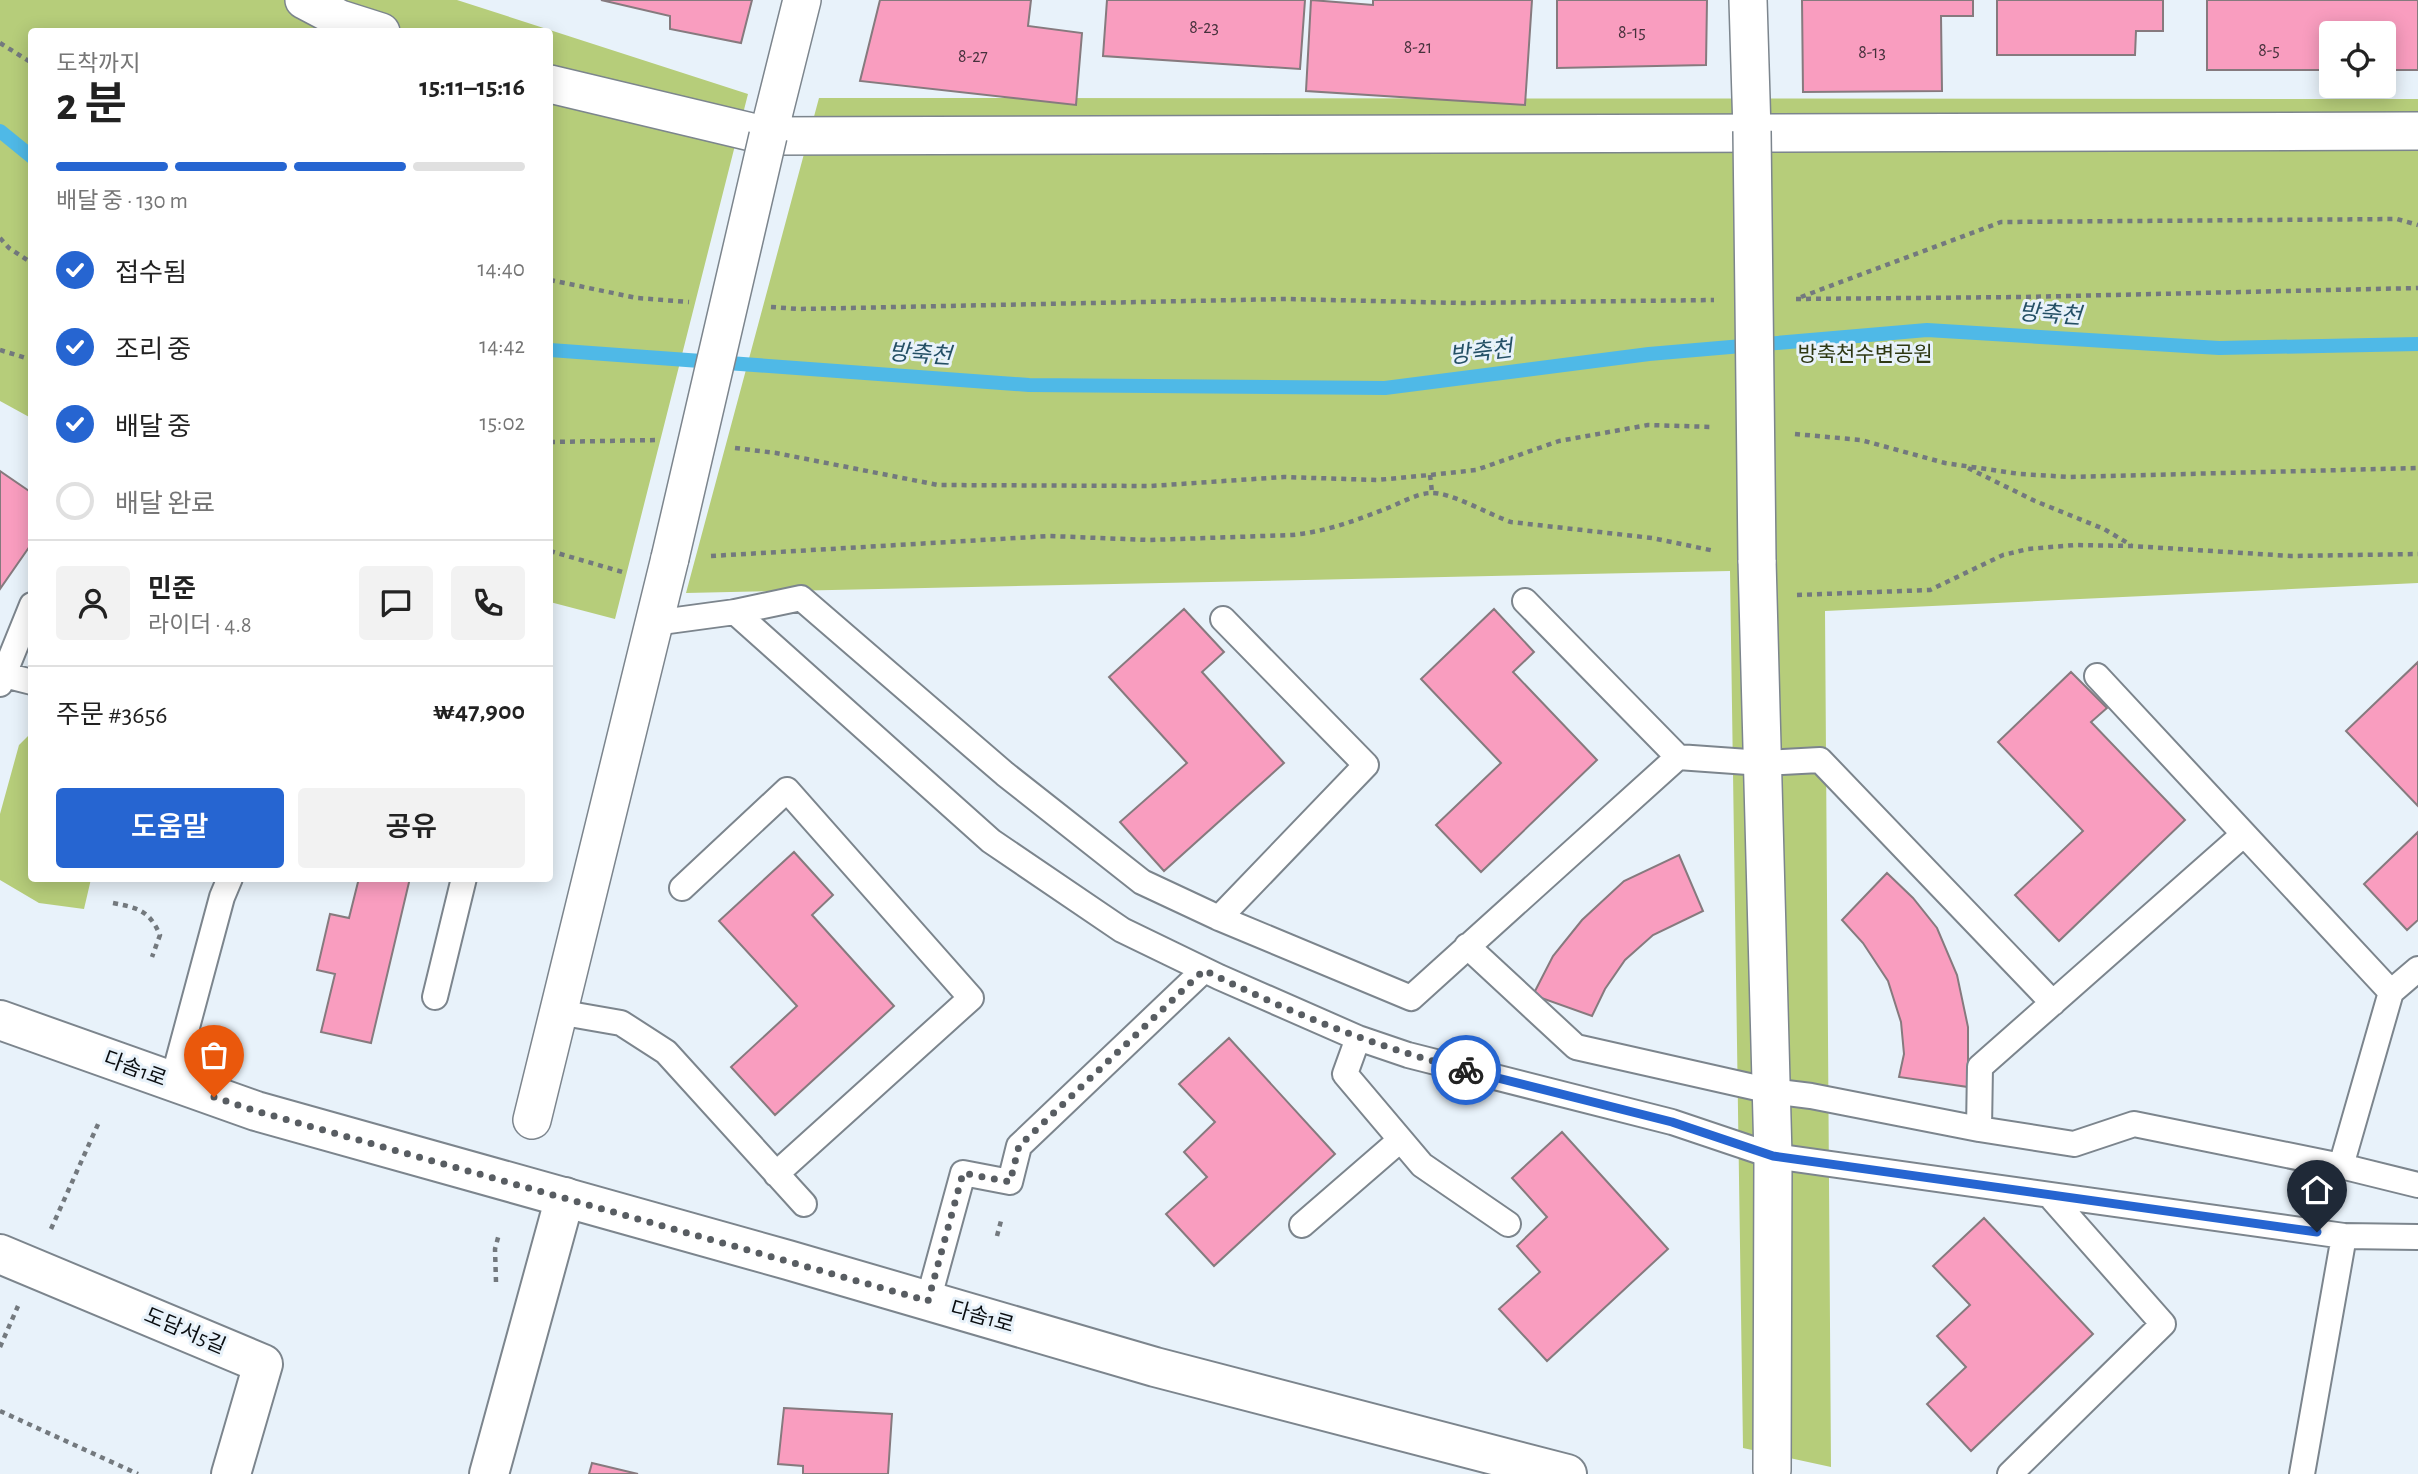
<!DOCTYPE html>
<html lang="ko">
<head>
<meta charset="utf-8">
<style>
	:root { --surface:#fff; --page:#f2f2f2; --text:#222; --muted:#767676; --line:#e0e0e0; --accent:#2665d1 }
	body { margin:0; font-family:"Alegreya Sans","Noto Sans KR",sans-serif; background:var(--page); color:var(--text); height:100vh; display:flex; flex-direction:column; font-size:26px; white-space:nowrap }
	* { box-sizing:border-box; margin:0 }
	p { font-size:23px; color:var(--muted) }
	.icon { flex:none; width:38px; height:38px; fill:none; stroke:currentColor; stroke-width:2; stroke-linecap:round; stroke-linejoin:round }
	.map { position:relative; flex:1; overflow:hidden }
	.drawer { position:absolute; left:28px; top:28px; width:525px; height:854px; display:flex; flex-direction:column; background:var(--surface); border-radius:7px; box-shadow:0 4px 18px #0003 }
	.drawer>* { flex:none }
	.controls { position:absolute; left:2319px; top:21px; display:grid; gap:14px }
	.controls a { display:grid; place-items:center; width:77px; height:77px; border-radius:7px; background:var(--surface); box-shadow:0 4px 18px #0003; font-size:35px }
	.pin { position:absolute; display:grid; place-items:center; width:60px; height:60px; color:#fff; margin:-72px -30px; border-radius:50% 50% 50% 0; rotate:-45deg; box-shadow:0 0 7px #0007 }
	.pin .icon { rotate:45deg }
	.courier { position:absolute; display:grid; place-items:center; width:70px; height:70px; margin:-35px; border:5px solid #2665d1; border-radius:50%; background:#fff; color:#222; box-shadow:0 2px 9px #0007 }
	.overview em { font-style:normal; font-weight:600 }
	.overview div { display:flex; flex-direction:column-reverse }
	.overview { display:flex; align-items:center; justify-content:space-between; height:119px; padding:0 28px }
	h1 { font-size:46px; font-weight:600; line-height:52px }
	.bar { display:grid; grid-template-columns:repeat(4,1fr); gap:10px 7px; align-content:center; height:84px; padding:0 28px }
	.bar i { height:9px; border-radius:5px; background:var(--line) }
	.bar .on { background:var(--accent) }
	.bar p { grid-column:span 4 }
	.line { display:flex; align-items:center; gap:18px; padding:0 28px; border-top:2px solid var(--line) }
	.line div { flex:1 }
	.round { display:grid; place-items:center; flex:none; width:74px; height:74px; border-radius:7px; background:var(--page) }
	ol { padding:0 28px; list-style:none }
	li { display:flex; align-items:center; gap:21px; height:77px }
	li p { margin-inline-start:auto }
	li .icon { padding:7px; border-radius:50%; background:var(--accent); color:#fff; stroke-width:4 }
	li:last-child { color:var(--muted) }
	li i { width:38px; height:38px; border:4px solid var(--line); border-radius:50% }
	.primary-button { display:flex; gap:14px; margin-top:auto; padding:14px 28px }
	.primary-button a { flex:1; height:80px; border-radius:7px; background:var(--accent); color:#fff; font-size:28px; font-weight:600; line-height:80px; text-align:center }
	.primary-button a+a { background:var(--page); color:var(--text) }
	.map>svg:first-child { display:block }
</style>
</head>
<body>
<div class="map">
<svg width="2418" height="1474" viewBox="0 0 2418 1474">
	<rect width="100%" height="100%" fill="#e8f2fa"/>
	<path fill="#b6cd7a" d="M0,0H457L748,94L615,619L550,602V32H32L31,418L0,401Z
		M819,98L2418,99V583L1825,611L1831,1467L1743,1448L1730,571L686,593Z
		M31,733L32,878L91,879L84,909L39,903L0,880V814L19,745Z"/>
	<g fill="none" stroke-linecap="round" stroke-linejoin="round">
		<path stroke="#4fb9e7" stroke-width="14" d="M0,131L32,157
			M550,350L1029,385L1385,388L1649,354L1927,330L2219,348L2418,344"/>
	</g>
	<path fill="#f99dbf" stroke="#867a7e" stroke-width="2" d="M601,0H752L741,43L670,29V16Z
		M880,0H1031L1028,26L1082,33L1076,105L860,81Z
		M1107,0H1305L1300,69L1103,56Z
		M1311,0L1373,5V0H1532L1525,105L1306,91Z
		M1557,0H1707L1706,65L1557,68Z
		M1802,0H1973V16H1941L1942,91L1803,92Z
		M1997,0H2163V31H2136L2135,55H1997Z
		M2207,0H2418V70H2384V33H2331V70H2207Z
		M0,471L32,493V543L0,589Z
		M1184,609L1224,652L1202,672L1284,763L1164,871L1120,822L1187,763L1109,677Z
		M1494,609L1534,652L1513,672L1597,760L1481,872L1436,825L1501,763L1421,679Z
		M2418,662V806L2346,731Z
		M2071,672L2107,708L2091,722L2185,820L2059,941L2015,895L2083,831L1998,742Z
		M2418,832V920L2407,930L2364,884Z
		M794,852L833,895L812,915L894,1006L775,1115L731,1067L797,1006L719,921Z
		M1679,855L1703,911L1653,935L1625,960L1605,989L1592,1016L1533,995L1553,956L1582,920L1624,881Z
		M1887,873L1913,898L1937,928L1957,975L1968,1027V1087L1899,1077L1904,1054L1901,1022L1888,981L1863,943L1842,920Z
		M359,878H410L371,1043L321,1032L335,974L317,970L330,914L349,918Z
		M1229,1038L1335,1154L1214,1266L1166,1214L1207,1177L1184,1152L1215,1122L1179,1084Z
		M1562,1132L1668,1249L1547,1361L1499,1309L1540,1272L1517,1246L1547,1217L1512,1178Z
		M1984,1218L2093,1334L1971,1451L1927,1404L1966,1367L1937,1336L1970,1305L1933,1266Z
		M784,1408L892,1414L888,1474H803V1466L778,1464Z
		M592,1463L638,1474H589Z"/>
	<g fill="none" stroke-linecap="round" stroke-linejoin="round">
		<defs>
			<path id="service" d="M735,612L801,598L1005,774L1142,882L1219,918L1411,998L1678,757L1525,601
				M654,623L735,612L991,841L1122,930L1219,977L1358,1038L1408,1055L1672,1122L1773,1156L2344,1236L2418,1237
				M0,674L32,682
				M2097,676L2391,992L2418,969
				M0,684L32,605
				M1678,757L1762,763L1820,760L2053,1003
				M682,888L787,790L971,998L776,1174
				M1219,918L1366,765L1223,619
				M1467,946L1576,1047L1771,1091L1811,1096L1979,1129L2074,1144L2134,1124L2341,1166L2418,1185
				M435,997L464,878
				M558,1012L621,1023L666,1052L804,1204
				M1358,1038L1345,1074L1422,1165L1508,1224
				M172,1083L222,897L230,878
				M1979,1129L1980,1067L2244,834
				M2341,1166L2391,992
				M1302,1225L1399,1141
				M928,1301L963,1173L1010,1182L1019,1146L1204,970
				M2010,1474L2163,1324L2050,1196
				M2302,1474L2344,1236"/>
			<path id="pedestrian" d="M304,0L340,19L381,32
				M1748,0L1752,131
				M550,84L768,136L2418,131
				M768,136L802,0
				M1757,560L1773,1156L1772,1470
				M532,1120L670,558"/>
			<path id="minor" d="M0,1254L263,1364L231,1474
				M489,1474L565,1197"/>
			<path id="tertiary" d="M0,1020L256,1111L788,1260L1155,1367L1567,1474"/>
		</defs>
		<use href="#service" stroke="#7c858d" stroke-width="28"/>
		<use href="#pedestrian" stroke="#7c858d" stroke-width="40"/>
		<use href="#minor" stroke="#7c858d" stroke-width="42"/>
		<use href="#tertiary" stroke="#7c858d" stroke-width="42"/>
		<path stroke="#73797e" stroke-width="4.5" stroke-dasharray="5 5" stroke-linecap="butt" d="M0,43L32,63
			M0,238L9,248L32,263
			M550,280L637,298L689,302
			M1801,297L2001,222L2397,219L2418,225
			M1796,299L2023,297L2418,288
			M771,307L799,309L1286,299L1462,303L1714,300
			M0,350L32,360
			M1795,434L1861,440L1945,463L2020,474L2070,477L2418,468
			M550,442L657,440
			M735,448L776,453L938,485L1150,486L1284,477L1377,480L1430,475L1476,470L1559,441L1648,425L1713,427
			M1968,468L2035,501L2104,529L2131,545
			M1430,475L1432,492
			M550,551L626,573
			M711,556L1050,536L1149,540L1292,535C1324,532 1355,521 1385,509C1399,504 1415,494 1430,493C1449,491 1490,515 1511,522L1652,538L1715,551
			M1797,595L1930,590L2003,555L2028,549L2075,545L2132,546L2291,556L2418,554
			M113,903C138,908 149,910 160,935L152,957
			M51,1229L99,1122
			M997,1236L1002,1217
			M496,1282L495,1249L499,1234
			M0,1347L18,1306
			M0,1411L138,1474"/>
		<use href="#service" stroke="#fff" stroke-width="24"/>
		<use href="#pedestrian" stroke="#fff" stroke-width="37"/>
		<use href="#minor" stroke="#fff" stroke-width="38"/>
		<use href="#tertiary" stroke="#fff" stroke-width="38"/>
		<defs>
			<path id="pedestrian-bridge" d="M1752,131L1757,560
				M670,558L768,136"/>
		</defs>
		<use href="#pedestrian-bridge" stroke="#7c858d" stroke-width="40" stroke-linecap="butt"/>
		<use href="#pedestrian-bridge" stroke="#fff" stroke-width="37"/>
	</g>
	<g fill="none" stroke-linecap="round" stroke-linejoin="round">
		<path stroke="#585d62" stroke-width="7" stroke-dasharray="0 12.6" d="M214,1097L256,1111L928,1301L963,1173L1010,1182L1019,1146L1204,970C1288,1012 1375,1047 1466,1070"/>
		<path stroke="#2665d1" stroke-width="9" d="M1466,1070L1672,1122L1773,1156L2317,1232"/>
	</g>
	<g text-anchor="middle" dominant-baseline="central" stroke-width="6" stroke-linejoin="round" paint-order="stroke">
		<g font-size="18" fill="#46313c">
			<text x="1204" y="28">8-23</text>
			<text x="1632" y="33">8-15</text>
			<text x="1418" y="48">8-21</text>
			<text x="2269" y="51">8-5</text>
			<text x="1872" y="53">8-13</text>
			<text x="973" y="57">8-27</text>
		</g>
		<g font-size="21" fill="#2e3812" stroke="#e8f2fa">
			<text x="1865" y="354">방축천수변공원</text>
		</g>
		<g font-size="21" fill="#0a0d10" stroke="#e8f2fa">
			<text transform="translate(135 1069) rotate(20)">다솜1로</text>
			<text transform="translate(982 1317) rotate(16)">다솜1로</text>
			<text transform="translate(185 1331) rotate(23)">도담서5길</text>
		</g>
		<g font-size="23" font-style="italic" fill="#245065" stroke="#e8f2fa">
			<text transform="translate(2050 315) rotate(4)">방축천</text>
			<text transform="translate(1481 353) rotate(-7)">방축천</text>
			<text transform="translate(920 355) rotate(4)">방축천</text>
		</g>
	</g>
</svg>
<div class="controls">
<a><svg class="icon" aria-label="locate" viewBox="0 0 24 24"><circle cx="12" cy="12" r="6"/><path d="M12 2v4M12 18v4M2 12h4M18 12h4"/></svg></a>
</div>
<div class="pin" style="left:214px;top:1097px;background:#ea580c"><svg class="icon" aria-label="bag" viewBox="0 0 24 24"><path d="M5 8h14l-1 12H6zM9 8a3 3 0 0 1 6 0"/></svg></div>
<div class="pin" style="left:2317px;top:1232px;background:#1f2937"><svg class="icon" aria-label="home" viewBox="0 0 24 24"><path d="M3 11l9-7 9 7M6 9v11h12V9"/></svg></div>
<div class="courier" style="left:1466px;top:1070px"><svg class="icon" aria-label="bike" viewBox="0 0 24 24"><circle cx="6" cy="16" r="4"/><circle cx="18" cy="16" r="4"/><path d="M6 16l4-8h5l3 8M10 8l3 8H6M13 5h3"/></svg></div>
<section class="drawer">
<div class="overview"><div><h1>2 분</h1><p>도착까지</p></div><em>15:11–15:16</em></div>
<div class="bar"><i class="on"></i><i class="on"></i><i class="on"></i><i></i><p>배달 중 · 130 m</p></div>
<ol>
<li><svg class="icon" aria-label="check" viewBox="0 0 24 24"><path d="M5 12l5 5 9-10"/></svg>접수됨<p>14:40</p></li>
<li><svg class="icon" aria-label="check" viewBox="0 0 24 24"><path d="M5 12l5 5 9-10"/></svg>조리 중<p>14:42</p></li>
<li><svg class="icon" aria-label="check" viewBox="0 0 24 24"><path d="M5 12l5 5 9-10"/></svg>배달 중<p>15:02</p></li>
<li><i></i>배달 완료</li>
</ol>
<div class="line" style="height:126px"><a class="round"><svg class="icon" aria-label="person" viewBox="0 0 24 24"><circle cx="12" cy="8" r="4"/><path d="M4 21q1-7 8-7t8 7"/></svg></a><div><b>민준</b><p>라이더 · 4.8</p></div><a class="round"><svg class="icon" aria-label="chat" viewBox="0 0 24 24"><path d="M4 5h16v11H9l-5 4z"/></svg></a><a class="round"><svg class="icon" aria-label="phone" viewBox="0 0 24 24"><path d="M5 4h4l2 5-3 2q2 4 5 5l2-3 5 2v4C11 20 4 13 5 4z"/></svg></a></div>
<div class="line" style="height:91px"><div>주문 #3656</div><b>₩47,900</b></div>
<div class="primary-button"><a>도움말</a><a>공유</a></div>
</section>
</div>
</body>
</html>
